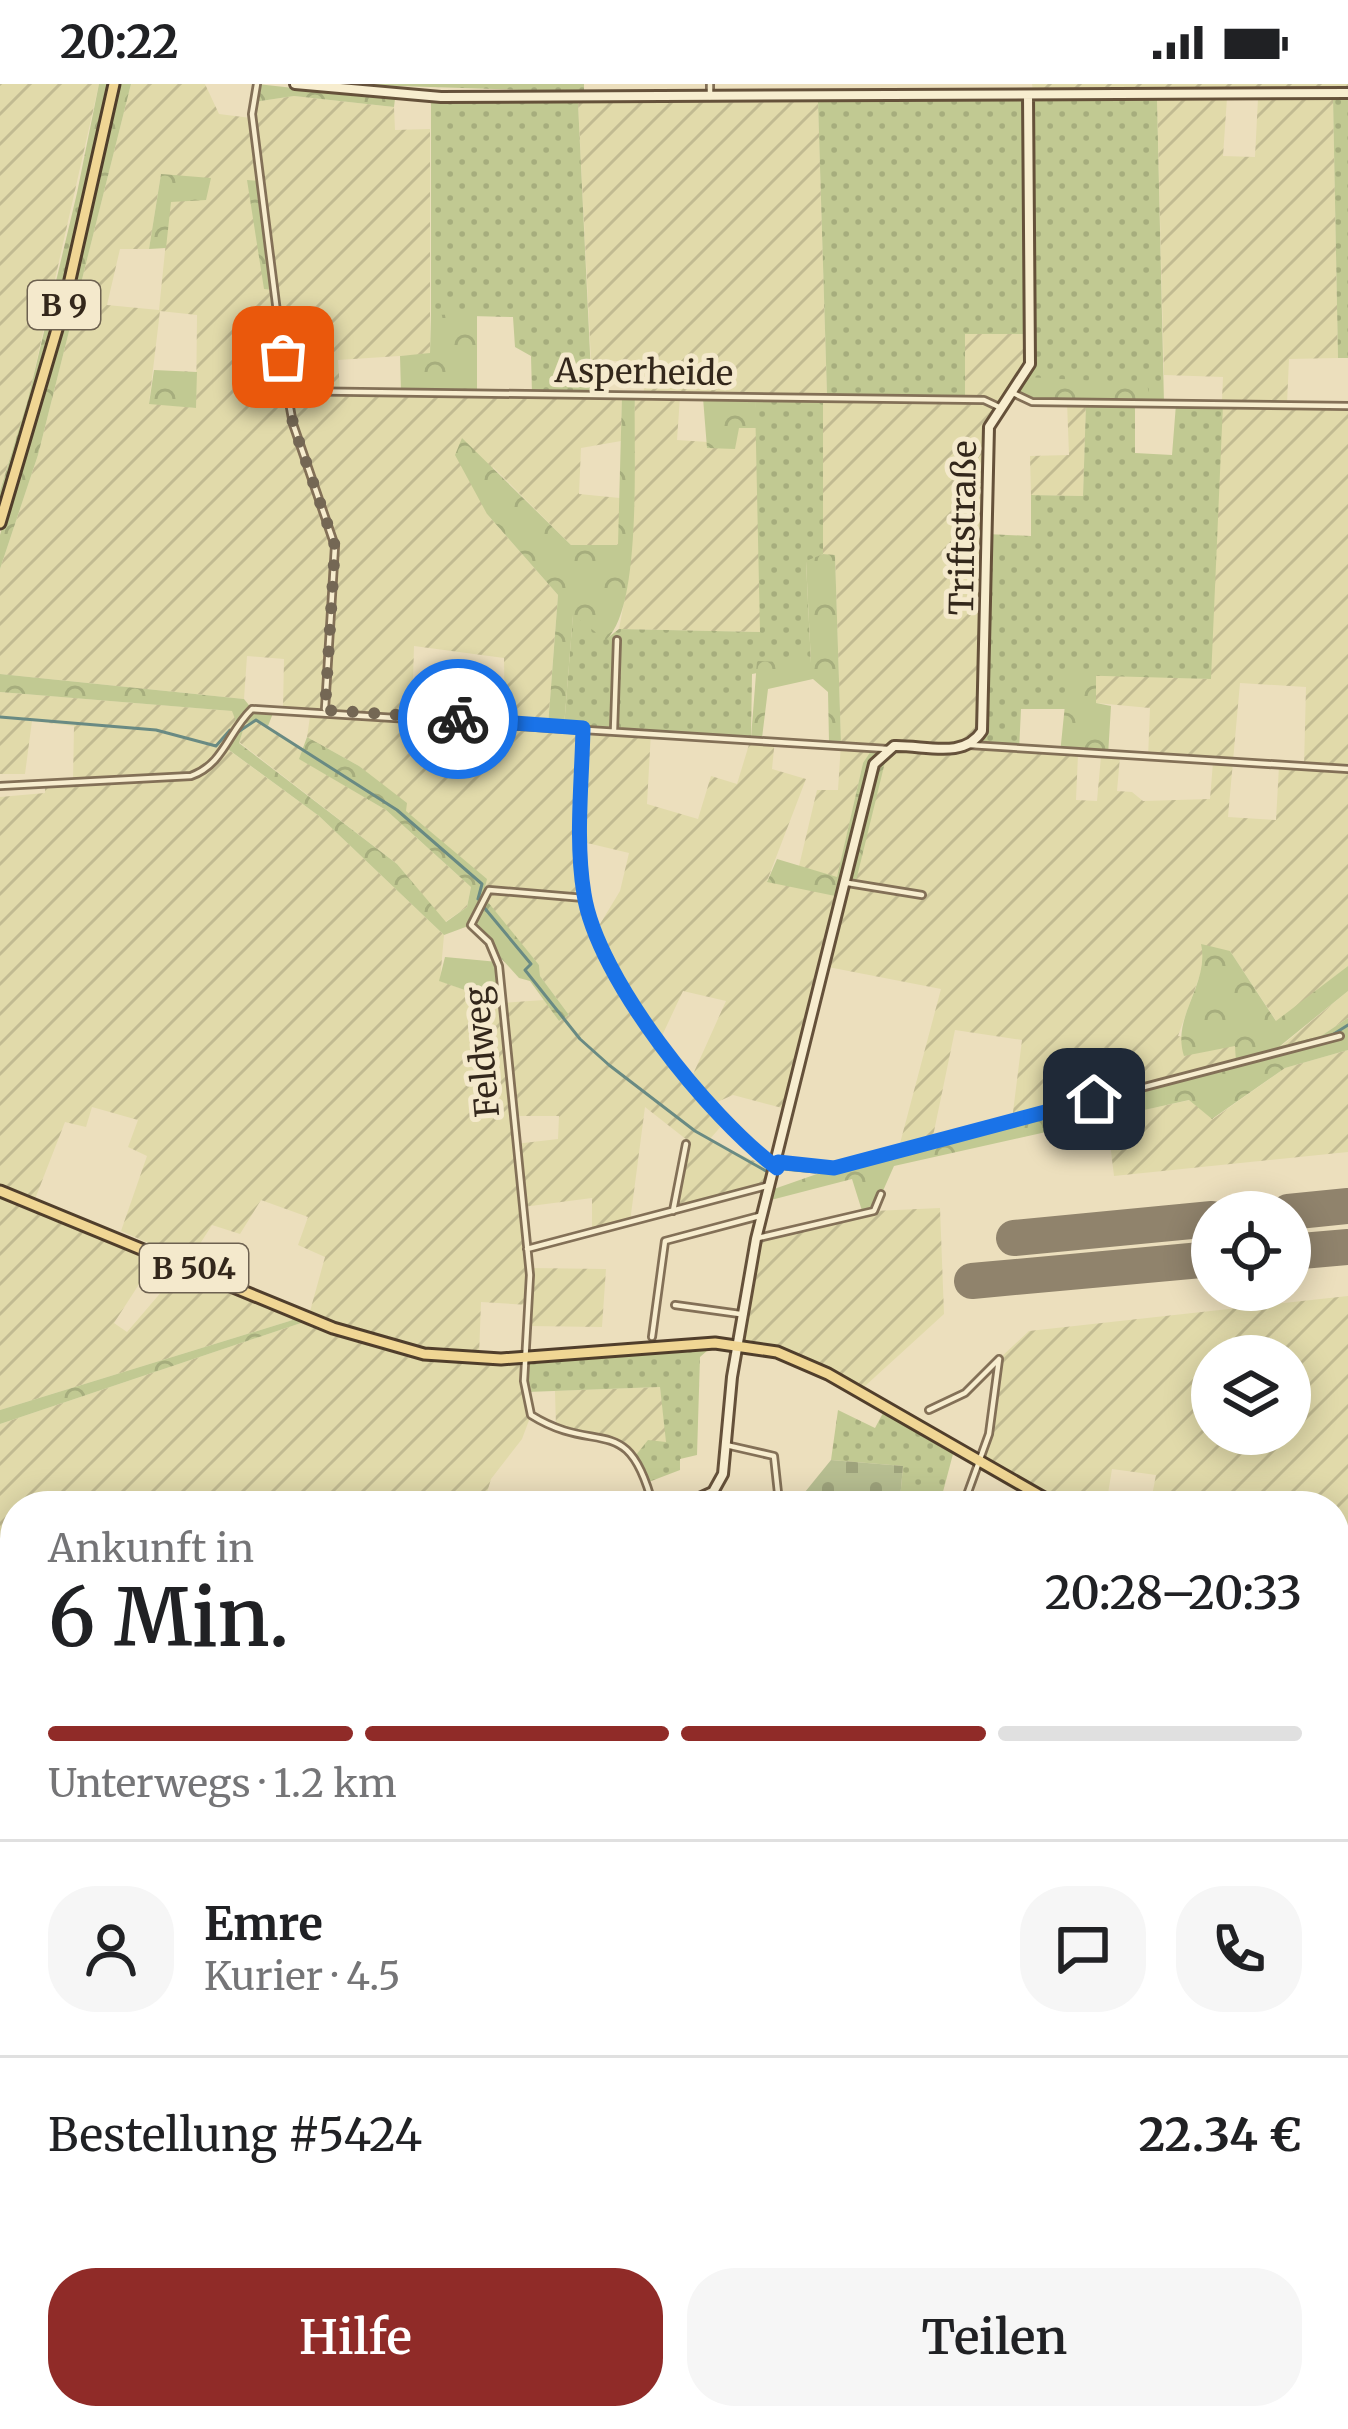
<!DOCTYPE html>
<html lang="de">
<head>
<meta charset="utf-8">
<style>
	:root { --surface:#fff; --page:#f6f6f6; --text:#202124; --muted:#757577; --line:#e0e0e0; --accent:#902b28 }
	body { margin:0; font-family:Merriweather,serif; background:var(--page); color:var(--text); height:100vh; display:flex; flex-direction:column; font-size:45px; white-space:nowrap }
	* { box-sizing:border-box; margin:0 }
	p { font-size:39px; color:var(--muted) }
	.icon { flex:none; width:66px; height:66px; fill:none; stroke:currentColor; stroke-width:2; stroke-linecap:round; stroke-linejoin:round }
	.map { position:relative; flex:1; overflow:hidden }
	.sheet { position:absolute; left:0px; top:1407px; width:1350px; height:939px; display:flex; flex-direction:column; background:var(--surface); border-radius:48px 48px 0 0; box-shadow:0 6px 30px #0003 }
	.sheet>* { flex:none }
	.tools { position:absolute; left:1191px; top:1107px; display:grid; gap:24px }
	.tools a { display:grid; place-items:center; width:120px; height:120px; border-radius:50%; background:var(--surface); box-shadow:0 6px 30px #0003; font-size:60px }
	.pin { position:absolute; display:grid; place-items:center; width:102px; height:102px; color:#fff; margin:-51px; border-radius:24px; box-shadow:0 6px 18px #0006 }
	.courier { position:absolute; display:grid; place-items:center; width:120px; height:120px; margin:-60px; border:9px solid #1a73e8; border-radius:50%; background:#fff; color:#222; box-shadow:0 3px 15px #0007 }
	.summary em { font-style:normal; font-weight:600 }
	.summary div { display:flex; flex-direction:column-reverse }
	.summary { display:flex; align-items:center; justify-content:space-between; height:204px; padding:0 48px }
	h1 { font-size:78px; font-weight:600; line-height:90px }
	.bar { display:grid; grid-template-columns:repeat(4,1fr); gap:18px 12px; align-content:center; height:144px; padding:0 48px }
	.bar i { height:15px; border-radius:9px; background:var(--line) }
	.bar .active { background:var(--accent) }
	.bar p { grid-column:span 4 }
	.line { display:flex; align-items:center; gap:30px; padding:0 48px; border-top:3px solid var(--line) }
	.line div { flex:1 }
	.round { display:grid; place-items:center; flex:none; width:126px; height:126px; border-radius:48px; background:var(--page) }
	.primary-button { display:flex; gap:24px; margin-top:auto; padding:24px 48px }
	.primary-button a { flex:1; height:138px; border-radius:48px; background:var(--accent); color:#fff; font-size:48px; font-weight:600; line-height:138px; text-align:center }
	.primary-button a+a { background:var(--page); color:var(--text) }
	.status { display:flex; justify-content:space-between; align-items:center; height:84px; padding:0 60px; background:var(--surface); direction:ltr }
	.status svg { height:33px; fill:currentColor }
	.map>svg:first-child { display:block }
</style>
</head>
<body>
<div class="status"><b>20:22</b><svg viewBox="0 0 49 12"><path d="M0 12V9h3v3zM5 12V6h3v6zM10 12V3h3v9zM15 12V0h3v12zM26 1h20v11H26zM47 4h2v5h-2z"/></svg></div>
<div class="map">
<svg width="1348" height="2345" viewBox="0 0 1348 2345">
	<defs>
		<pattern id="farmland-furrows" width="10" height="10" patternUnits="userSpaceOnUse" patternTransform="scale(3)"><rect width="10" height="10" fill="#e1daaa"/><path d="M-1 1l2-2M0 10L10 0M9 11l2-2" fill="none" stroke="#c2bb92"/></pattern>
		<pattern id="grass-dots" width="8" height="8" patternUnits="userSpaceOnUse" patternTransform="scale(3)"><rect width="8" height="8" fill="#c1c992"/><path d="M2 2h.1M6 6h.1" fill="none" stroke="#a6ad7d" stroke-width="1.8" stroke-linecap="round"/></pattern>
		<pattern id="forest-crowns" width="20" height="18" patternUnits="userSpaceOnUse" patternTransform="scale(3)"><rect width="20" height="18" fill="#c1c992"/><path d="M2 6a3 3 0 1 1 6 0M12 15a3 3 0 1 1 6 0" fill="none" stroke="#a6ad7d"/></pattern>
		<pattern id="cemetery-stones" width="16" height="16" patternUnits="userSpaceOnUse" patternTransform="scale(3)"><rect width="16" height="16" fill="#b7be91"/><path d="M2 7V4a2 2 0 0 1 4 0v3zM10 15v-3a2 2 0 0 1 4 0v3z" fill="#9ea37c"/></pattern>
		<pattern id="water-ripples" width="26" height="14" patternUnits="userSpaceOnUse" patternTransform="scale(3)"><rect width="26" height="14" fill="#a0bdb6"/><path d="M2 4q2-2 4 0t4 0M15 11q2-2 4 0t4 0" fill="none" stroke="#8aa29c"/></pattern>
	</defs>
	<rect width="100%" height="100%" fill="#ecdfbd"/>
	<path fill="url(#farmland-furrows)" fill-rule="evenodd" d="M0,0H99L28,315L0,406Z
		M131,0H205L219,30L251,34L254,18L294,12L394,23L395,46L430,45V270L338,276L340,307L622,311L621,357L581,364L579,410L620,414L619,461H571L493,383L487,430L558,511L548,641L651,648L647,720L698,735L711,692L737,700L751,654L775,655L772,685L806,695L767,797L844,813L887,670L863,679L837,794L799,782L817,706H838L841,659L835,472L823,470V316L965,315V249L1030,250L1027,293L991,336L978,665L1078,671L1076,716L1097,717L1101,672L1120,673L1117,707L1132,708L1143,717L1210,715L1213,678L1148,674L1150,624L1096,619V590L1210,595L1223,293L1164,291L1157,15L1227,14L1223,72L1255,73L1258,14L1333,13L1338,274L1289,275L1287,320L1348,322V882L1277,938L1230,867L1205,877L1178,952L1236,962L1237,979L1012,1036L1022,956L955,946L932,1057L898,1067L941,905L828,883L790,1026L733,1011L708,1022L724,1039L709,1056L776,1087L772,1101L749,1102L673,1127L687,1056L645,1023L630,1138L592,1148V1114L523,1123L530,1184L606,1185L602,1243L528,1242L529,1221L481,1218L479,1272L416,1265L309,1231L325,1173L298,1161L308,1133L261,1116L240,1150L212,1141L189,1177L121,1147L147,1072L128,1063L138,1036L92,1023L86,1043L65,1038L35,1115L0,1103V713L45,709V700L73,698L74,642L32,637L25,690H0V608L233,627L237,640L226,664L319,732L444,851L440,897L502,919L544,916L559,937L569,931L540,892L539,881L405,727L359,682L307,653L311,626L283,624L284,575L247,572L244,615L0,590V485L38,371ZM161,90L170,118L159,226L107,221L120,165H149ZM160,227L197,231L196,324L149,319ZM414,562L504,574L505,639L412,632ZM1240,599L1306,603L1304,682H1279L1276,736L1228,733ZM583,758L629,769L620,807L597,845L584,814ZM683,907L726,917L690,997L660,956ZM511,1032H559L558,1055L515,1060Z
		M1032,0H1348V6L1178,3L1033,8Z
		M818,18L827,311L680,313L677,356L708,358L707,364L739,343L758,344L761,548L619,545L628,497L635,311H644L643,278L591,276L578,19Z
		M1067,318L1086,319L1083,412L1031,411L1030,372L1069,371Z
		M256,636L305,666L300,675L386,726L430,766L471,803L467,823L445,838L397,780L239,658L245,640Z
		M1348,907V934L1321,952L1280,963Z
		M1348,966V1068L1114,1092L1107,1034L1190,1016L1213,1035L1285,984Z
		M0,1114L156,1174L114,1239L127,1248L181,1185L296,1235L0,1326Z
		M940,1124L944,1230L864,1303L790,1265L741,1255L756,1155L874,1127Z
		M1348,1212V1496L1335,1493V1422H1150L1156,1391L1112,1385L1106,1422H1072L981,1371L989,1350L999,1275L1029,1247ZM1212,1272H1290V1350H1212Z
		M304,1238L413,1275L525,1280L531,1331L522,1355L491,1395L483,1422H15V1988L0,1937V1340Z
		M660,1303L667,1359L636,1371L620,1358L556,1344L555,1307Z
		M1335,1649L1348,1652V1763L1335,1760Z
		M0,2190L15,2194V2331H310L304,2345H0Z
		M1348,2192V2260L1335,2268V2194Z
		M568,2331H744L746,2345H570Z
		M813,2331H990V2334L922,2345H815Z"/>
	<path fill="url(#grass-dots)" d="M335,0H584V8Z
		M1333,13H1348V274H1338Z
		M1157,15L1164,319L1027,293L1029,250H965V316L827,311L818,18Z
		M431,17L578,19L592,311L532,310L531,272L515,263L513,233L431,231Z
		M77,109H87L0,423V407L28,315Z
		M755,315L823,316V470L806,478L811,579L752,590L751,654L564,643L573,530L606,555L619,545L760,548Z
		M1086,319H1135V369L1172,371L1176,320H1223L1211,595L1069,591V625H1021L1019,667L970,661L980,652L987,450L1031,452V411L1083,412Z
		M708,1266L700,1273L697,1371L680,1375V1386L646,1399L636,1371L648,1356L666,1358L660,1303L527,1308L525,1280Z
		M838,1326L875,1344L883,1329L953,1370L940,1419L900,1415L903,1382L831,1376Z
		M1335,1506L1348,1508V1652L1335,1649Z"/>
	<path fill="url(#forest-crowns)" d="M99,0H108L87,109H77Z
		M120,0H131L38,371L0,485V451L69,216Z
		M257,0L395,15L394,23L294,12L254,18Z
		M161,90L211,94L206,116L171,118L166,164L149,165Z
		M247,96L260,97L274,206L264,205Z
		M477,230V309L401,308L400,272L430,269L431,231Z
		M154,286L197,288L196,324L149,320Z
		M1027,293L1147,300L1151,319L1032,318L1013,309Z
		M622,311H635C633,364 643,523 606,556L573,531L564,643L548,642L558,511L487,430L455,371L462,354L571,461H618Z
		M703,314L755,315L758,344H739L735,365L707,364Z
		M823,470L835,471L841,659L829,658L828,608L813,595L768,605L762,654H751L757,577L811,579L806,477Z
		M1096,589V619L1111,622L1108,672L1060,670L1068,591Z
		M0,590L244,615L252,625L275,624L268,642L256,636L245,640L239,659L397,780L446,838L467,823L471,803L386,726L299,675L307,653L359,682L407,719L406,727L487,795L483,812L539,881L540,892L569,931L559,937L530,897L519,894L471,841L444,851L319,732L225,663L237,640L232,627L0,608Z
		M875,661L887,670L855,801L848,800L845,814L767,798L777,775L837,793L863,679Z
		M1201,860L1230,867L1276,937L1348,882V907L1280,962L1321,952L1348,934V966L1285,984L1212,1035L1189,1016L894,1082L874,1127L863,1130L852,1095L771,1116L774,1105L834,1084L1236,979L1235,962L1184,972C1171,932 1210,900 1201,860Z
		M296,1235L304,1238L0,1340V1326Z
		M0,1937L15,1988V2194L0,2190Z
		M1335,2304L1348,2307V2345H1166L1184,2341V2331H1335Z"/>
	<path fill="url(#cemetery-stones)" d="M831,1376L903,1382L900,1415L864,1408L859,1422H803L805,1408Z"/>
	<path fill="#c1c992" d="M445,873L498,878L502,919L439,897Z"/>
	<path fill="url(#water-ripples)" stroke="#698a83" stroke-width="3" d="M1335,1870L1348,1884V2158L1335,2161Z
		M1011,2331H1147L1122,2345H1017Z"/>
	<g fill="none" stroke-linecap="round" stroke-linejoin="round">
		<path stroke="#698a83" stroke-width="3" d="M0,633L156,646L216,662L230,646
			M238,648L256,636L397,726L482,800L478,815
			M482,821L531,880L525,886L580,955L609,981L695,1047L766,1087
			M1329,953L1348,941
			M783,1085L815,1088
			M838,1086L1318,960
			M1335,1789L1348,1790
			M0,1969L15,2030
			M0,2131L15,2067"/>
		<path stroke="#90836c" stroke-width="36" d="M1288,1128L1348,1122
			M1014,1154L1212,1135
			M1290,1168L1348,1163
			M972,1197L1212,1175"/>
		<defs>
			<path id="street" d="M257,0L252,30L287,307L293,340L335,462L325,625
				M710,0V13
				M287,307L984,316L999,323
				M1013,309L1032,318L1348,322
				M582,646C582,699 574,760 584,812C600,893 706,1033 772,1081
				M614,646L617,556
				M970,661L1348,685
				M0,702L191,692C224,680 228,648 252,625L887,665
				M848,799L922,811
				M584,814L489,806L471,841L489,858L499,882L530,1191L524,1297L531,1331C598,1373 628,1325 653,1422
				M778,1078L834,1084L1340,952
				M673,1127L686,1060
				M758,1154L874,1127L881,1110
				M527,1165L770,1101
				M675,1221L740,1230
				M652,1253L665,1157L763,1131
				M929,1326L965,1309L999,1275
				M726,1361L774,1372L778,1409L787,1422
				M713,1408L721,1422
				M861,1422L867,1413L951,1422
				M963,1422L989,1350L999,1275"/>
			<path id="secondary" d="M295,0L441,13L1348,9
				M682,1422L713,1408L723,1390L732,1293L756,1155L874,680L894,662C925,661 963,676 982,647L989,343L1030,280L1028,11
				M1335,2192L1348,2190
				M383,2345L389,2331
				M523,2345L545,2331"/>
			<path id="primary" d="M0,439L65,218L114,0
				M0,1107L333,1244L424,1270L501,1275L715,1259L777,1268L828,1290L1058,1422
				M1335,1498L1348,1501"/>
		</defs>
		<use href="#street" stroke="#837057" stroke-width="10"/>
		<use href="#secondary" stroke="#65513a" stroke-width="14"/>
		<use href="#primary" stroke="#503e2b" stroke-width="15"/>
		<use href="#street" stroke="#f7edcf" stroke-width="4.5"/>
		<use href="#secondary" stroke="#f7edcf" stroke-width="8"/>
		<use href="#primary" stroke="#f0d694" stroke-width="9"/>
	</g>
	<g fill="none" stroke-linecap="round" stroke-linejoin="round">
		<path stroke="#746754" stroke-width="12" stroke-dasharray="0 21.6" d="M283,273L293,340L335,462L325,626L458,635"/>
		<path stroke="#1a73e8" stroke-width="15" d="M458,635L583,644C582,698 575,756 584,810C597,895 709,1033 777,1084L778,1078L834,1084L1094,1015"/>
	</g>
	<g text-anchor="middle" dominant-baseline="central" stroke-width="10" stroke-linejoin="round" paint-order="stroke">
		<g fill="#f4e9cc" stroke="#6d6150" stroke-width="3">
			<rect x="28" y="197" width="72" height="48" rx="9"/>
			<rect x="140" y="1160" width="108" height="48" rx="9"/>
		</g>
		<g font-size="30" font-weight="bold" fill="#33271b">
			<text x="64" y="221">B 9</text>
			<text x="194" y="1184">B 504</text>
		</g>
		<g font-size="33" fill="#33271b" stroke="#f4e9cc">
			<text transform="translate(644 288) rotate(1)">Asperheide</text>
			<text transform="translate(963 444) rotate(-89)">Triftstraße</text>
			<text transform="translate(482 968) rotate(-95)">Feldweg</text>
		</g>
	</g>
</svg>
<div class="tools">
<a><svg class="icon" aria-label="locate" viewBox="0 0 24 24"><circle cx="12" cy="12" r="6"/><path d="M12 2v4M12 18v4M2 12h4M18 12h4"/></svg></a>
<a><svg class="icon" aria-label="layers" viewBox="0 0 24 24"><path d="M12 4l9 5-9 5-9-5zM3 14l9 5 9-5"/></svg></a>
</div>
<div class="pin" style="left:283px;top:273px;background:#ea580c"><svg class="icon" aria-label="bag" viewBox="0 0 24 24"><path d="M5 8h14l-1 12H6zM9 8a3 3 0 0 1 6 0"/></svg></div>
<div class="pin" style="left:1094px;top:1015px;background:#1f2937"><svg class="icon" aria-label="home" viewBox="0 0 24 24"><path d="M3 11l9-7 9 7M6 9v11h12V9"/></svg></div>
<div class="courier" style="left:458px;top:635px"><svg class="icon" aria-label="bike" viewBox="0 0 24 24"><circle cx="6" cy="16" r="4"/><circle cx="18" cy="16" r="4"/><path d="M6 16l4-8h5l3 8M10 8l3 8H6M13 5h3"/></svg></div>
<section class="sheet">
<div class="summary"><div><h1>6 Min.</h1><p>Ankunft in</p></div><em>20:28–20:33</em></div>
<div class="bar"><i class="active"></i><i class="active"></i><i class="active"></i><i></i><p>Unterwegs · 1.2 km</p></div>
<div class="line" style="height:216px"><a class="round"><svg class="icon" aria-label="person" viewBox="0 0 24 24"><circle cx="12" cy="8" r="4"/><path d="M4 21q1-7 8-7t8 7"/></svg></a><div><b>Emre</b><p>Kurier · 4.5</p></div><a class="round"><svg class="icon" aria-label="chat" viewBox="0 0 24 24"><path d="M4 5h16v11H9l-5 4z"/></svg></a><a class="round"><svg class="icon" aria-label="phone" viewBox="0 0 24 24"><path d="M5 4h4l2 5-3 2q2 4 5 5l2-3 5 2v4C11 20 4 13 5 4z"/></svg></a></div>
<div class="line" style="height:156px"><div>Bestellung #5424</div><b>22.34 €</b></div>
<div class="primary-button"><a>Hilfe</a><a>Teilen</a></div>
</section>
</div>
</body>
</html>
